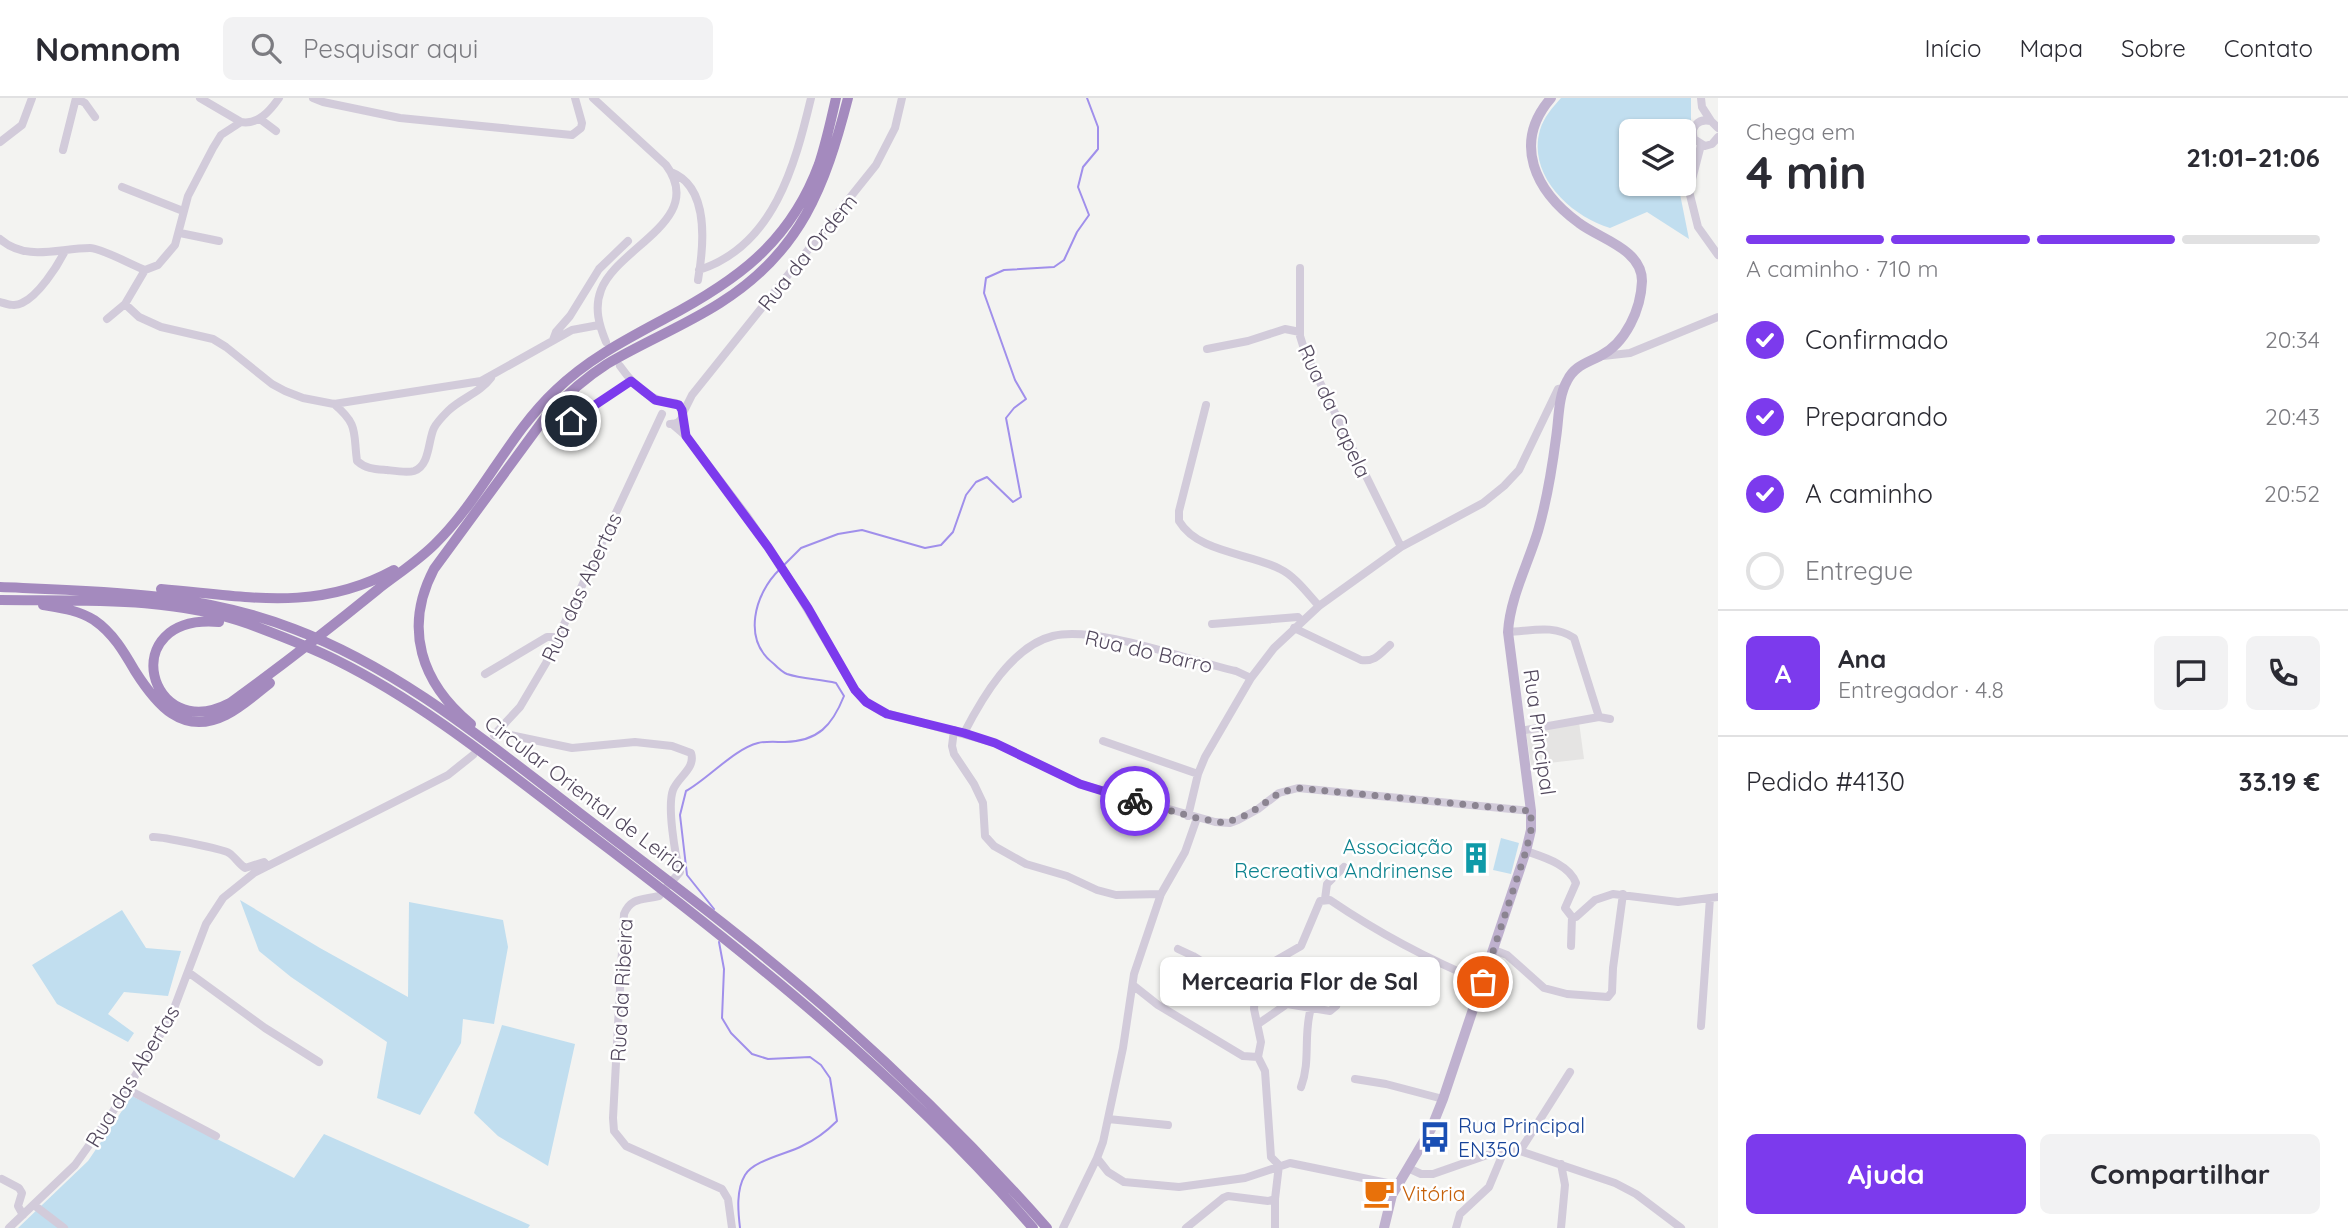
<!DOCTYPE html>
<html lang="pt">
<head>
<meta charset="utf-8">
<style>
	:root { --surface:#fff; --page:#f2f2f3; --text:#2b2b33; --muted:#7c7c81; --line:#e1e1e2; --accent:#7c3aed }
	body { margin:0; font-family:Quicksand,sans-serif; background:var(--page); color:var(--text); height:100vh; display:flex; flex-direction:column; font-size:26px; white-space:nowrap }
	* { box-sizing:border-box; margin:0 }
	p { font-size:23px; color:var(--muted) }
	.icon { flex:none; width:38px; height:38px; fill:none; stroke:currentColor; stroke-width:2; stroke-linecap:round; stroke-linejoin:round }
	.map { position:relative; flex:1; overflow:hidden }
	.sheet { display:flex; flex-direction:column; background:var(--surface); width:630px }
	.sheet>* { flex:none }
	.tools { position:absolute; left:1619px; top:21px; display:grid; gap:14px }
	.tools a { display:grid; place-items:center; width:77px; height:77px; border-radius:10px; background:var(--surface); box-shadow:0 2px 5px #0004; font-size:35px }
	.pin { position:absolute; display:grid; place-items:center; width:60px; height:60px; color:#fff; margin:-30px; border:4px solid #fff; border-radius:50%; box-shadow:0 2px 7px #0007 }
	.courier { position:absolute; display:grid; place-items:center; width:70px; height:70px; margin:-35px; border:5px solid #7c3aed; border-radius:50%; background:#fff; color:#222; box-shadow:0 2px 9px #0007 }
	.bubble { position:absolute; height:49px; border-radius:10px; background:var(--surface); box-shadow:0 2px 5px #0004; font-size:23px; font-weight:800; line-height:49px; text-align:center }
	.headline em { font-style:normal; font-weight:800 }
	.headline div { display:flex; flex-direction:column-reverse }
	.headline { display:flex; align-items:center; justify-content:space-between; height:119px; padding:0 28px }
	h1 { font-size:46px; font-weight:800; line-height:52px }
	.bar { display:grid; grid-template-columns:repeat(4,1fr); gap:10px 7px; align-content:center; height:84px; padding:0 28px }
	.bar i { height:9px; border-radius:5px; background:var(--line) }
	.bar .active { background:var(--accent) }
	.bar p { grid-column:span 4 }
	.line { display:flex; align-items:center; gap:18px; padding:0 28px; border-top:2px solid var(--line) }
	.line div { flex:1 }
	.round { display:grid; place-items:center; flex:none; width:74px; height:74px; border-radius:10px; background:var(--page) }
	ol { padding:0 28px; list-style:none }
	li { display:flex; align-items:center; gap:21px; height:77px }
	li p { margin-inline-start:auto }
	li .icon { padding:7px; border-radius:50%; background:var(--accent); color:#fff; stroke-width:4 }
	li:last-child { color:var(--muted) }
	li i { width:38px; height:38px; border:4px solid var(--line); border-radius:50% }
	.button { display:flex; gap:14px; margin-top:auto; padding:14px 28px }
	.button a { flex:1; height:80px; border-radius:10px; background:var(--accent); color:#fff; font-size:28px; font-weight:800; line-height:80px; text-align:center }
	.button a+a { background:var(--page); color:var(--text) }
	header { display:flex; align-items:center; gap:42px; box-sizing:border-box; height:98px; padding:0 35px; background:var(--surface); border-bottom:2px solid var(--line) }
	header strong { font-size:33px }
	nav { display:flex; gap:38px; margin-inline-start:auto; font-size:24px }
	.search { width:490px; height:63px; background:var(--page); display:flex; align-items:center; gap:18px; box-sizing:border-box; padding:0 24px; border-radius:10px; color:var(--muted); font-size:26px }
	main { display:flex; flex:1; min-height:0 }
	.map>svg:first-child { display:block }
</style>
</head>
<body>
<header>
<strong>Nomnom</strong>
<div class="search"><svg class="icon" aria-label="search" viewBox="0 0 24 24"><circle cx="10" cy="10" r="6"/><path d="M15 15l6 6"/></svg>Pesquisar aqui</div>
<nav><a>Início</a><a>Mapa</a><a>Sobre</a><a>Contato</a></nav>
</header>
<main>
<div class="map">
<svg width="1718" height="1130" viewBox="0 0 1718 1130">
	<rect width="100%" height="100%" fill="#f3f3f1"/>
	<path fill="#e5e4e3" d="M1579,624L1584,661L1531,667L1526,634Z"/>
	<path fill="#c1deef" d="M1561,0H1691V24H1685L1693,54L1684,74V33H1631V86H1678L1689,141L1647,114L1610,130C1570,118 1527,77 1540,32C1544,19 1552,10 1561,0Z
		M1501,740L1519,745L1511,776L1493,772Z
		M240,802L320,850L408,899L409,804L503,822L508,849L494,926L463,921L461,945L420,1017L377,1000L387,944L291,879L259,853Z
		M122,812L146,850L181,853L168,898L124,894L108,916L134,935L128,944L57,906L32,867Z
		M502,927L575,946L548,1068L498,1038L474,1015Z
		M132,998L294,1080L324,1036L530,1127L528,1130H18L88,1063Z"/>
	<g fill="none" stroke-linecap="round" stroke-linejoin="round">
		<path stroke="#a08feb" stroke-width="2" d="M784,467L801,450L838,436L862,432L925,450L941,447L953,434L966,397L976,384L987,379L1013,404L1021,399L1006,320L1014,310L1026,301L1015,282L984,195L986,180L1004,172L1054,169L1064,162L1077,134L1089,117L1078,89L1083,69L1098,51V29L1087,0
			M714,811L687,777L680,717L686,693C708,681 734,651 758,645C766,643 776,644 785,644C818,643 832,628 844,598L836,585C820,581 802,581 787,576C782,574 778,570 774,566C742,542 754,496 780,471
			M719,844L724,871L722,920L731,935L752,956L768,961L810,959L821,967L830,980L837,1023C827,1033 815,1042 802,1048C787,1056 754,1062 745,1077C736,1092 738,1113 740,1130"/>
		<path stroke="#d2cbda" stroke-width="8" d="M76,0L85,5L95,19
			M200,0L241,24
			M313,0L323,4L400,20L572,37L581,30L582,25L575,0
			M593,0L666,67C707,122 617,149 601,192C594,210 599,227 606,244
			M1701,0L1702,9L1711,23
			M260,21L276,33
			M1718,30L1711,23C1698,20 1690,29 1694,41L1705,48L1712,46L1718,39
			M0,44L22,27L32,0
			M1701,47L1689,93L1698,129L1718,157
			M63,52L76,0
			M671,74C710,89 704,147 698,182
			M122,89L183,113
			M180,135L219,143
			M0,141C27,164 58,150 90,150C101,150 132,167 145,172L158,167L175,147L188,98L213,50L221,37L241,24C258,27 270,13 279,0
			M1300,170V238L1305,254L1401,449
			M145,172L125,206L139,219L161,229L213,241L226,249L272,286L285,293L303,300L334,306L481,283L572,232L599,227
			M699,172C774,148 795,67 811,0
			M0,204C7,206 15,209 22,205C38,198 57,169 65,153
			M107,221L125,206
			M553,242L556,234L570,218L599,171L628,143
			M1207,251L1248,243L1285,231L1300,234
			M1603,258L1630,255L1718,219
			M620,268C635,289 650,304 676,305C687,312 684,326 670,326
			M334,306C359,327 353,334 357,363C366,371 375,371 387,372C395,373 407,375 414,373C430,368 428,342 434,330C437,324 443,318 448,313C461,300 480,295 491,280
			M1206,307L1179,413V423C1198,455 1250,455 1280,471C1295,478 1308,496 1319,508
			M683,315L692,297L876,67L895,30L902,0
			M571,323L631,283
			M672,326L686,338L747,418L788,479L855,592L866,604L882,614L995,645L1080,686L1215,724L1230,725L1238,722L1258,711L1279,695L1298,690L1531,713
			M1212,526L1298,519L1302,523
			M1294,530L1361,562C1375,564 1380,556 1390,547
			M1508,534C1531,533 1554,526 1574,540L1599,619
			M485,576L547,539H558
			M499,632L510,637L572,650L635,644L672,648L691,655C696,670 678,679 673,692C667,708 675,757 680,774L659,798C643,802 631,799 624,816L613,1020L614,1033L626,1048L722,1091L728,1101L732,1130
			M954,632L952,648L954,656L974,686L983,705L985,738L994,748L1026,766L1067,778L1097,792L1116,797L1161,796
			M1520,633L1599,619L1610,621
			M964,635C982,600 1012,548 1053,538C1096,527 1190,563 1236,573L1251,580
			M494,637L520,609L546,565L662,316
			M1103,643L1198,676
			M1188,718L1198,676L1205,659L1251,580L1274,550L1319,508L1401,449L1483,405L1504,388L1519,372L1558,291L1564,290
			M1197,720L1185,754L1161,796L1134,876L1123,950L1103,1044L1097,1060L1108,1074L1124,1084L1179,1089L1245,1080L1290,1065L1397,1087
			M153,739C159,738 223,751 229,755C235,759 239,766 245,770L264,764L268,768
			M1526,753C1543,759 1569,766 1576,785L1565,810L1572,819H1576L1595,802L1613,796L1678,804L1718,799
			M1325,801L1327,786L1344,769
			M1571,848L1572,819
			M1178,851L1193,858L1255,897
			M1494,852L1507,857L1544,890L1567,896L1608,899L1612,894L1613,870L1623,796
			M188,874L265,930L319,964
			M1134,888L1158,907L1243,958L1258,959L1261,944L1254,911L1255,897L1266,871L1275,863L1301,848L1320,803L1330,802C1380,836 1427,861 1483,884
			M1258,926L1287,906L1330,913L1336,908
			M1701,928L1710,800
			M1258,959L1265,973L1271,1059L1279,1067L1275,1101V1130
			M1355,981L1386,986L1443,1001
			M1301,989C1311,963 1303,936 1311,910
			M127,991L216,1038
			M1108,1021L1168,1027
			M1520,1053L1570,974
			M1561,1066L1565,1087L1561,1130
			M1408,1070L1421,1076H1433L1493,1055L1520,1053L1615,1085L1636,1096L1681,1130
			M2,1081L19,1090L22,1095L18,1108L23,1117
			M34,1107L64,1130
			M9,1130L75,1067L112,1015L170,921L206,826L223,800L254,775L448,677L473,657
			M1063,1130L1097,1060
			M1186,1130L1223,1100L1228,1098L1268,1103L1275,1101
			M1456,1130L1460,1116L1489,1089L1504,1053"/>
		<path stroke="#bfb1cf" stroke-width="10" d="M1384,1130L1392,1097L1431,1031L1443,1001L1526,753L1531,732V713L1508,534C1510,500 1528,466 1538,433C1547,402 1552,371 1556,340C1559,321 1558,299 1567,283C1574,268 1587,265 1600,258C1626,245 1641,211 1642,183C1642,151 1600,141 1579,125C1535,93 1512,45 1551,0"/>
		<path stroke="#a48abe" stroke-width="10" d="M0,489C100,493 200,494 294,531C400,571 488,645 577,713C659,776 743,838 821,906C901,976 977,1051 1047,1130
			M161,491C245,498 316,515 394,472
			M0,502C82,503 170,498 249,526C278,537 308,548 336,562C427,607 507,674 588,735C747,855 903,980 1033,1130
			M43,507C61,510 78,512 94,522C113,535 124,554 135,573C156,606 182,639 226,617C242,609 256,596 270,585
			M219,524C114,515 148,648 230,605C280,569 329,531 377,492C396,477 418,463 435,446C482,400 508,337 556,292C588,261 627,241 666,220C736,183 790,145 819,66C826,45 831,22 836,0
			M471,626C421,585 403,530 434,471L547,317C565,298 585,280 607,266C644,244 684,228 720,205C801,154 825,89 848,0"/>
	</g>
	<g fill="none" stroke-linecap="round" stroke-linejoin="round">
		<path stroke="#8b8491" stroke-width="7" stroke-dasharray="0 12.6" d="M1135,703L1197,720L1225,725L1249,716L1279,695L1298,690L1531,713V732L1526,753L1483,884"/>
		<path stroke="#7c3aed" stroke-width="9" d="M571,323L631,283L655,302L679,307L682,312L686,338L768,449L808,510L855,592L866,604L887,616L964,635L995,645L1080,686L1135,703"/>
	</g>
	<defs>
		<symbol id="building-bare" viewBox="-9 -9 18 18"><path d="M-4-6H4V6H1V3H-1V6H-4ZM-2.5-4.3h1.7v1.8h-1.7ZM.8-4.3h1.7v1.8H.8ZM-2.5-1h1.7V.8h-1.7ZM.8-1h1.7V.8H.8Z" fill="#0f9aa8" stroke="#fff" stroke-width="2.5" paint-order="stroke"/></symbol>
		<symbol id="bus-bare" viewBox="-9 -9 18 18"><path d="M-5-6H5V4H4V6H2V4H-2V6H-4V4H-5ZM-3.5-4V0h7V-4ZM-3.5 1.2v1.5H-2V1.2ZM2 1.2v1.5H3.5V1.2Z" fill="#1a4fb4" stroke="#fff" stroke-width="2.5" paint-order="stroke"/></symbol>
		<symbol id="cafe-bare" viewBox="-9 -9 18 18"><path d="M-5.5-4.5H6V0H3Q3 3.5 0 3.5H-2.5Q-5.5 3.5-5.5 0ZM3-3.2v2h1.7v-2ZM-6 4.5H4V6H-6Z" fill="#e8710a" stroke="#fff" stroke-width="2.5" paint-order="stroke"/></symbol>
	</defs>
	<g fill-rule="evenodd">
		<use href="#building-bare" x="1454" y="738" width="44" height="44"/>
		<use href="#bus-bare" x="1413" y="1017" width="44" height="44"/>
		<use href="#cafe-bare" x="1357" y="1073" width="44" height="44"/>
	</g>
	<g text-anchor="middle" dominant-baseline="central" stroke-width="5" stroke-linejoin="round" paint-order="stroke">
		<g font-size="21" fill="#53495e" stroke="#fff">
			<text transform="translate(807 154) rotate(-51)">Rua da Ordem</text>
			<text transform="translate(1335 313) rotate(65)">Rua da Capela</text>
			<text transform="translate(581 489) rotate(-65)">Rua das Abertas</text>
			<text transform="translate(1149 553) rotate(13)">Rua do Barro</text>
			<text transform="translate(1540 634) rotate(82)">Rua Principal</text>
			<text transform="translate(586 696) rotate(37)">Circular Oriental de Leiria</text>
			<text transform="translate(621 892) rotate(-87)">Rua da Ribeira</text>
			<text transform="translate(132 978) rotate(-59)">Rua das Abertas</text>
		</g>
		<g font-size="21" fill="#0d838f" stroke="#fff" text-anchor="end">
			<text x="1453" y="748">Associação<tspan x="1453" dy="24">Recreativa Andrinense</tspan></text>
		</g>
		<g font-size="21" fill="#164399" stroke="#fff" text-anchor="start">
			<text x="1458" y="1027">Rua Principal<tspan x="1458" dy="24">EN350</tspan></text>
		</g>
		<g font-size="21" fill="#c56008" stroke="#fff" text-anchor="start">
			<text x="1402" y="1095">Vitória</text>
		</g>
	</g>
</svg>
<div class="tools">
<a><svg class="icon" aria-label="layers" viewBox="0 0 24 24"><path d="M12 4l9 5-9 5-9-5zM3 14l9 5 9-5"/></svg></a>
</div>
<div class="pin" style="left:1483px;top:884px;background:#ea580c"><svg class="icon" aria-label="bag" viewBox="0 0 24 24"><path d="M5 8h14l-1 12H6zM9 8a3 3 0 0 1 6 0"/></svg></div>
<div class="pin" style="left:571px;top:323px;background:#1f2937"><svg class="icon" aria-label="home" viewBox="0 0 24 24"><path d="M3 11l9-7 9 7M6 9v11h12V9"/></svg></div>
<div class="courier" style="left:1135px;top:703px"><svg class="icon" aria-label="bike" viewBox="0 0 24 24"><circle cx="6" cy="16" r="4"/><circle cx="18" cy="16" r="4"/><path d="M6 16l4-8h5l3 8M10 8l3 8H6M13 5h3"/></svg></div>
<div class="bubble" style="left:1160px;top:859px;width:280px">Mercearia Flor de Sal</div>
</div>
<section class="sheet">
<div class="headline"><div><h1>4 min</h1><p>Chega em</p></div><em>21:01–21:06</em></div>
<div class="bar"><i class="active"></i><i class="active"></i><i class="active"></i><i></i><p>A caminho · 710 m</p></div>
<ol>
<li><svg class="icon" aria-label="check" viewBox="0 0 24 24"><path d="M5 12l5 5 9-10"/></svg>Confirmado<p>20:34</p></li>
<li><svg class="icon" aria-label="check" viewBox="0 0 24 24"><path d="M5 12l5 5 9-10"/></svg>Preparando<p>20:43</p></li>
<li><svg class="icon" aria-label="check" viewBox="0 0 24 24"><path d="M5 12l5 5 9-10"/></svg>A caminho<p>20:52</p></li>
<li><i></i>Entregue</li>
</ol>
<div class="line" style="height:126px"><b class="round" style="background:var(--accent);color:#fff">A</b><div><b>Ana</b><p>Entregador · 4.8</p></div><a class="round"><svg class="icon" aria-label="chat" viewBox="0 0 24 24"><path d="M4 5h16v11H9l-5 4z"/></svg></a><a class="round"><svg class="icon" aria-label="phone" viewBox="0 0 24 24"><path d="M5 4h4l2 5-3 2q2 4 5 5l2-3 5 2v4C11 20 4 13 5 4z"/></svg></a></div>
<div class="line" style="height:91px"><div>Pedido #4130</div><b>33.19 €</b></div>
<div class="button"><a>Ajuda</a><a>Compartilhar</a></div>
</section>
</main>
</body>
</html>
